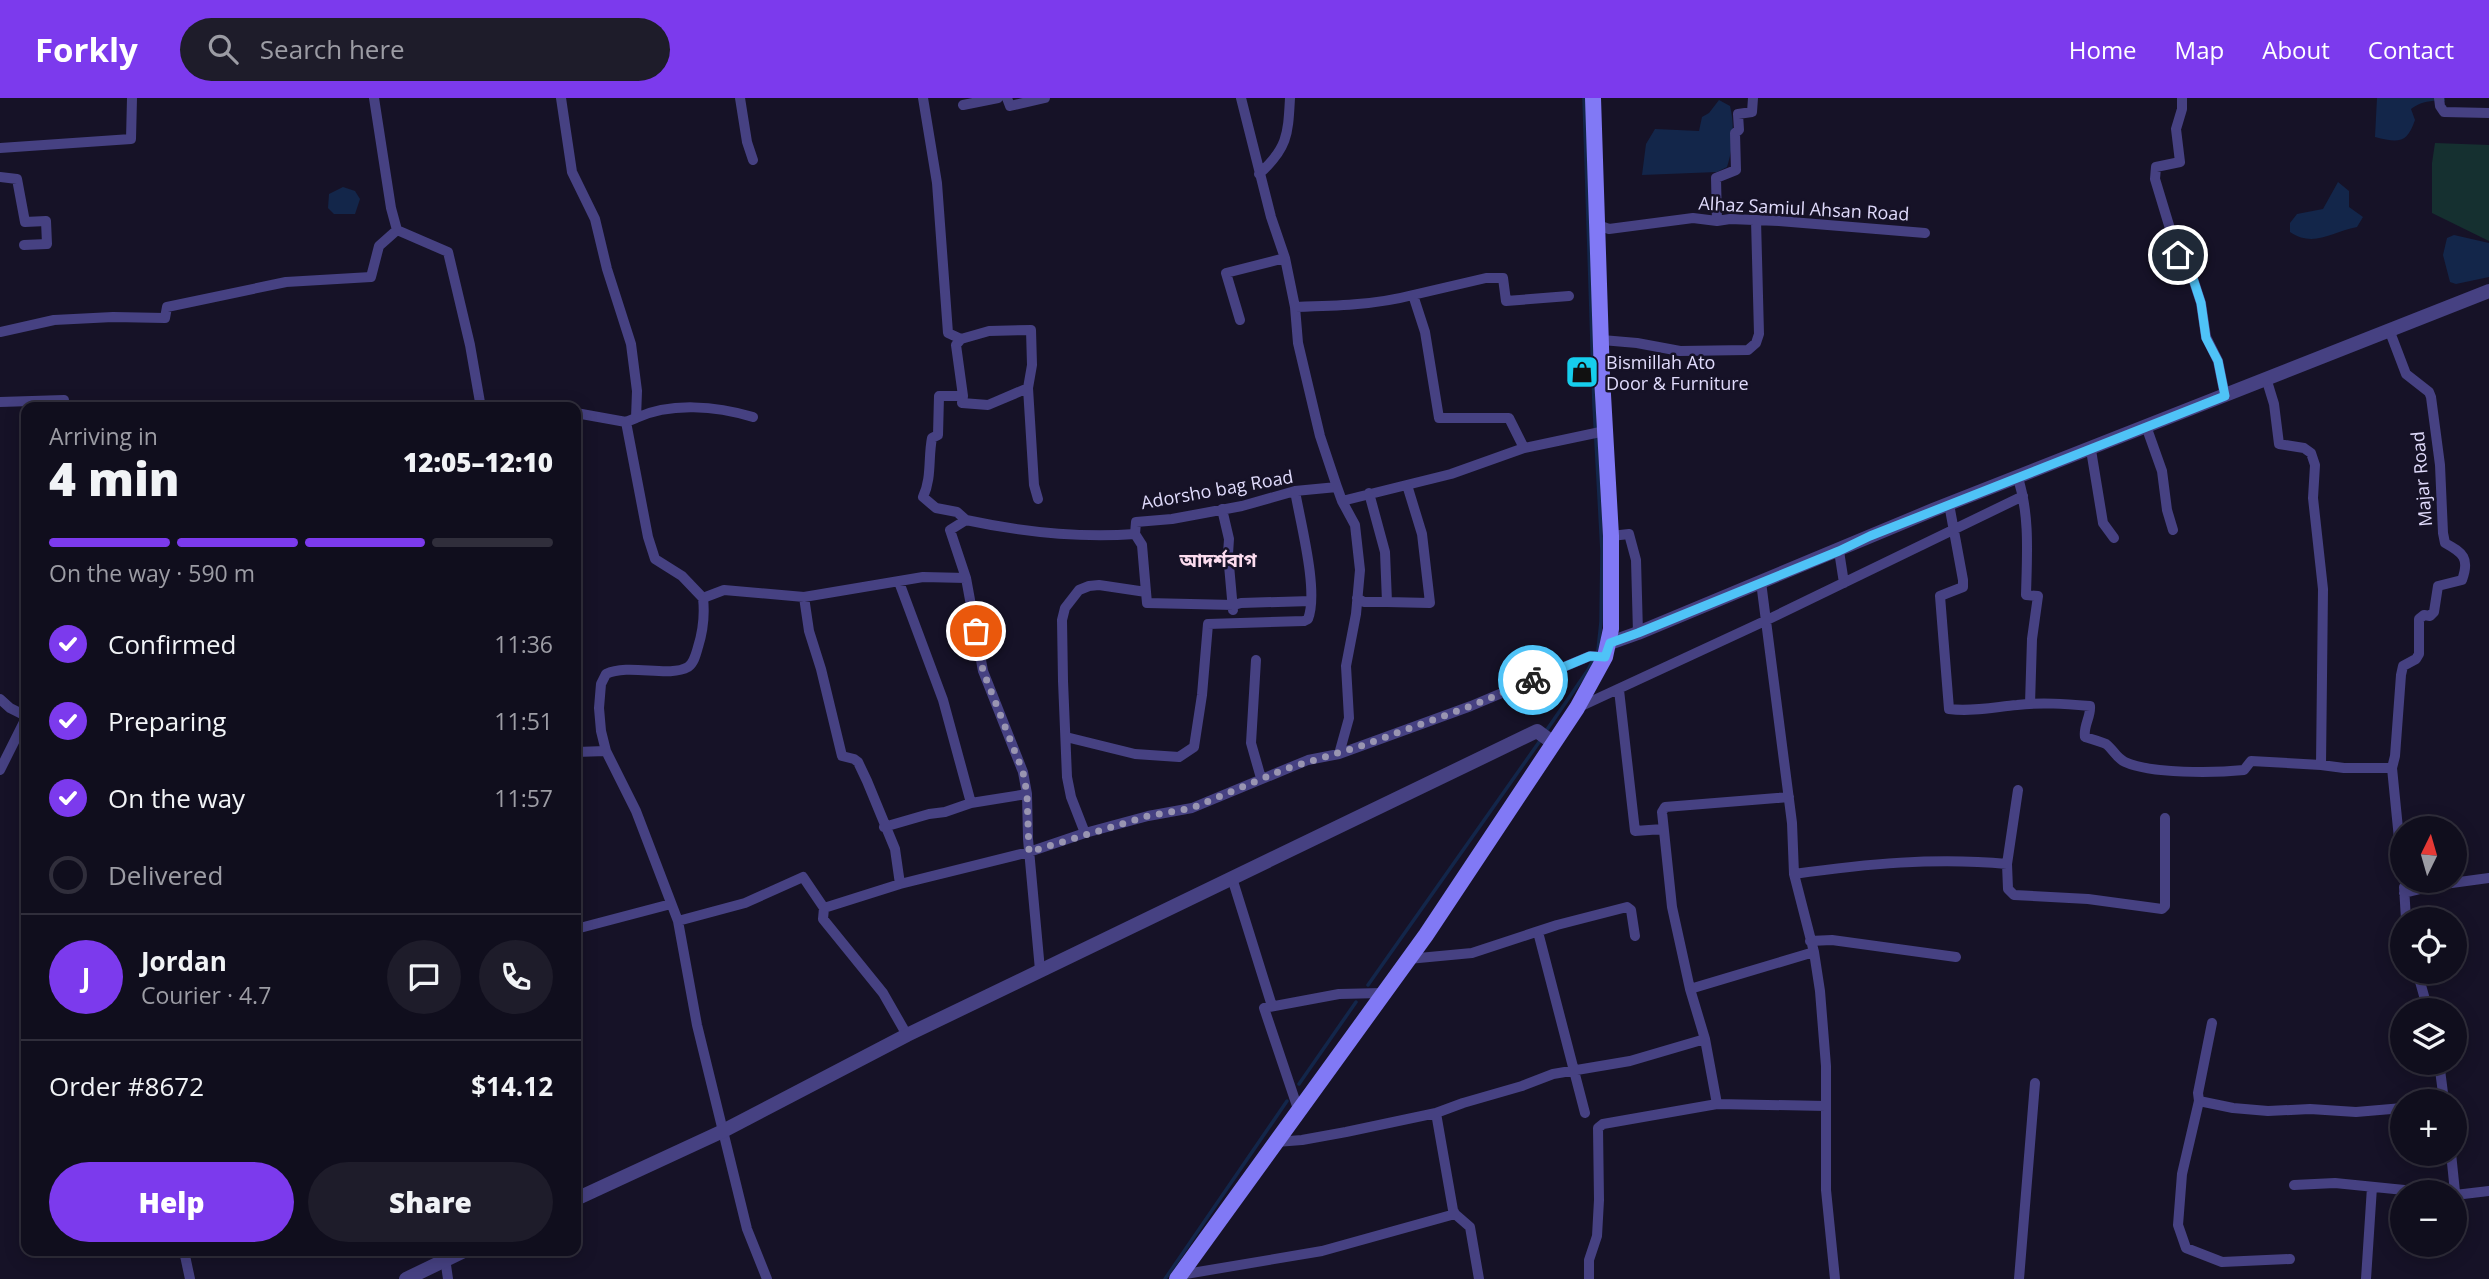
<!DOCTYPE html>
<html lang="en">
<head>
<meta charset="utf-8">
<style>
	:root { --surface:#100e1d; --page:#1e1c2a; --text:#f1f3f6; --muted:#9c9ca4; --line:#302e3b; --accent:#7c3aed }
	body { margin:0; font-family:"Open Sans","Noto Sans Bengali",sans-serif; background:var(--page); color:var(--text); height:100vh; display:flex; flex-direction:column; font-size:26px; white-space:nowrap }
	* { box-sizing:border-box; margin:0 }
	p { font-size:23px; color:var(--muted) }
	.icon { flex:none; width:38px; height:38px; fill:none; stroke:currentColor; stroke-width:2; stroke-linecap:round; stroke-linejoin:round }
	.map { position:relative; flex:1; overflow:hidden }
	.details { position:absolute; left:21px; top:304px; width:560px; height:854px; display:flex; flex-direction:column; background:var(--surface); border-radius:14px; box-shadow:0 4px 18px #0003,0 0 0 2px var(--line) }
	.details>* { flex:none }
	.needle { width:46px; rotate:5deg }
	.tools { position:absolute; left:2390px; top:718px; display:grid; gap:14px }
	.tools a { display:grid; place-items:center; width:77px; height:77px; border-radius:50%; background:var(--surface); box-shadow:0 4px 18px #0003,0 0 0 2px var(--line); font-size:35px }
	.pin { position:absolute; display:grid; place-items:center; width:60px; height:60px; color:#fff; margin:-30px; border:4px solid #fff; border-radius:50%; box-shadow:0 2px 7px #0007 }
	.courier { position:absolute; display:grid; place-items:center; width:70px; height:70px; margin:-35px; border:5px solid #4fc3f7; border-radius:50%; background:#fff; color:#222; box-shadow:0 2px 9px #0007 }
	.overview em { font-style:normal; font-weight:800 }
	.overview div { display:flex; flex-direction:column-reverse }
	.overview { display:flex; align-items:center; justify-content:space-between; height:119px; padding:0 28px }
	h1 { font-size:46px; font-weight:800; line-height:52px }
	.bar { display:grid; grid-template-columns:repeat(4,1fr); gap:10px 7px; align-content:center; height:84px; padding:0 28px }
	.bar i { height:9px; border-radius:5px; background:var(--line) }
	.bar .selected { background:var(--accent) }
	.bar p { grid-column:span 4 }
	.line { display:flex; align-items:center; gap:18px; padding:0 28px; border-top:2px solid var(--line) }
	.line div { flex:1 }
	.round { display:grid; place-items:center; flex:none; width:74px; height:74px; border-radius:37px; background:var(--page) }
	ol { padding:0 28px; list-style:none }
	li { display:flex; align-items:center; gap:21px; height:77px }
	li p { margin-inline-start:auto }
	li .icon { padding:7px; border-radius:50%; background:var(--accent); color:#fff; stroke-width:4 }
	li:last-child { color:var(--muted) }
	li i { width:38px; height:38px; border:4px solid var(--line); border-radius:50% }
	.action { display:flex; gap:14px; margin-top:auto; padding:14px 28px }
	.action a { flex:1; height:80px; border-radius:42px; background:var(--accent); color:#fff; font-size:28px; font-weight:800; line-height:80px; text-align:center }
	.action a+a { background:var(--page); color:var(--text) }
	header { display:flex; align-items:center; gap:42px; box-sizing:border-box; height:98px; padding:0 35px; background:var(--accent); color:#fff }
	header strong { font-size:33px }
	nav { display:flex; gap:38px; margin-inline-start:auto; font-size:24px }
	.search { width:490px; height:63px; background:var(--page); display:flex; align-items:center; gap:18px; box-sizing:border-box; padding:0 24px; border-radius:38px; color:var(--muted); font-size:26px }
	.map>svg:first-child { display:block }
</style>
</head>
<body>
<header>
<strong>Forkly</strong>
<div class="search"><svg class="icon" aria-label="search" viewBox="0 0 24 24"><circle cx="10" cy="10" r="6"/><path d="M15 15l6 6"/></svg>Search here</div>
<nav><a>Home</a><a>Map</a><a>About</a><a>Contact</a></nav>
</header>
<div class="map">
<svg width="2489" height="1181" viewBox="0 0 2489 1181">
	<rect width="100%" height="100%" fill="#161227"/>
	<path fill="#153030" d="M2435,45L2489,47V143L2432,115V65Z"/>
	<path fill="#13264a" d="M2377,0H2445V3C2431,2 2422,3 2411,11L2415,22C2407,46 2398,45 2375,39Z
		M1719,2L1730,8C1735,27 1733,51 1727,69L1717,74L1642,77L1646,46L1655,31L1699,33L1702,19L1709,15Z
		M2338,84L2349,93V109L2363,119L2357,129C2331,134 2314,150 2290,134V125L2297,116L2323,111Z
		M343,89L355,93L360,101L355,116H334L328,110L329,96Z
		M2454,137L2489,145V179L2456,186L2450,184L2443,157L2447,140Z"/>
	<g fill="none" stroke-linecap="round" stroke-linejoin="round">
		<path stroke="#13264a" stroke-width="3.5" d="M1546,633L1588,572L1598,552L1601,524L1602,453L1594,307L1584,0
			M1368,887L1542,640
			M1299,986L1356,904
			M1165,1181L1287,1003"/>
		<path stroke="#464182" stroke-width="10" d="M374,0L391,110L397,132L448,154L470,247L481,310
			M561,0L572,74L595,121L607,171L631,246L637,293L636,320L626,324
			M740,0L747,44L753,62
			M923,0L937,85L948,235L961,241L956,247L963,298H939L938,337L932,340C928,360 932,380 923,399L936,410L957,414L966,422
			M1007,0L1010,8L1045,0
			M1241,0L1271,119L1285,160L1295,209L1298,245L1320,338L1337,389
			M2182,0V11L2176,31L2180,64L2156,69L2155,81L2178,157L2181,160L2186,159L2201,205L2206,239L2218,263L2225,298
			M2439,0L2440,8L2444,14L2489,15
			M963,7L998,0
			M0,50L131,41L132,0
			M1259,76C1288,50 1288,36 1290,0
			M0,79L17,81L25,124L46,123L47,146L24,147
			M1717,123L1716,80L1736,72L1735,35L1739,32L1738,16L1752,14L1753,0
			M1598,127L1609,131L1693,120L1717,123L1730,121L1779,123L1925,135
			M1413,197L1486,180H1503L1506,203L1569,198
			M1295,209C1334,208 1375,207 1413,197L1425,234L1439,320H1509L1524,350
			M1240,222L1226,175L1285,160
			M0,234L54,222L113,219L165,220L167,209L286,184L371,179L379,148L397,132
			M2390,234L2406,276L2429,294L2431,299L2440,367L2443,435L2445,445C2463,455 2470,460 2462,482L2438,488L2434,514L2430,518L2424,517L2419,521V556L2416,561L2403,568L2401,577L2395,658L2392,670L2403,781
			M961,241L989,233L1031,232L1032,267L1028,290L1034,387L1038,401
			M1602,242L1637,245L1680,253L1748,252L1756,245L1759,236L1756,122
			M2266,280L2274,306L2279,346L2304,350L2311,355L2315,367L2313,400L2323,491L2321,667L2344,670H2392
			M963,298L962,305L988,307L1028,290
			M0,304L64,302
			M576,315L626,324L648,439L655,461L682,478L703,500
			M636,320C671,304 716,308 753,319
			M2146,328L2162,373L2167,412L2173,432
			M2091,352L2103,425L2114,440
			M2018,380C2030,418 2027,457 2026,497L2038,498L2032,541L2030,606
			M1949,406L1963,482V489L1940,498L1949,611C1972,614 1995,609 2017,607C2041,604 2066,606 2090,608C2091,619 2083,628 2085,639C2091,641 2100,643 2106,646C2113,651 2116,660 2125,664C2151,676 2215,675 2244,672L2251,663L2321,667
			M1222,411L1229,441L1228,456L1233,512
			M1135,436L1142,447L1146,494
			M1611,438L1629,436L1636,462L1638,535
			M1839,453L1844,485
			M966,480L983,573L1023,674L1027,696L1028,741L1040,872
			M899,484L943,602L971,705
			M1761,484L1792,725L1794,776L1814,854L1820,893L1826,968V1092L1835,1181
			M804,499L809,533L821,571L842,658L854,661L858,664L867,683L895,751L900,786
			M1357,500L1364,504H1387L1385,454L1369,395
			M1387,504L1430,505L1422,436L1407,387
			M1256,562L1251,645L1261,680
			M1619,592L1635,733L1663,731
			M0,601L10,610L26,618
			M1577,610L1767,522L2023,398
			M1066,639L1135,656L1179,659L1194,649L1202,597L1208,526L1304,523L1308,521C1319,493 1300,423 1295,393
			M576,654L606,653
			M1339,656L1349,620L1346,568L1356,516L1360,472L1355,427L1342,403
			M0,672L26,620
			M2018,692L2007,766L2008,791L2014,797L2088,801L2162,811L2165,808V720
			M884,729L929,716L945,714L971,705L1027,696
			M1085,735L1071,699L1067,679L1063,583L1062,522L1065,510L1079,492L1089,488L1099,487L1146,494L1147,505L1234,507L1241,505L1311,503
			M1794,776C1865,766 1936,759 2007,766
			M1232,780L1272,908
			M2404,789L2406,821
			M2404,795L2437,787L2489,780
			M824,810L823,821L883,895L907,937
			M678,823L745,805L803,779L824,810L900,786L1029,754L1085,735L1148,718L1192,710L1308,662L1339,656L1471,608L1590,558L1605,559
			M576,831L671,806
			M1538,834L1585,1015
			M1810,843L1832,842L1956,859
			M1408,861L1472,855L1557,827L1627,809L1631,812L1635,838
			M2417,873L2428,912
			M1690,891L1814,854
			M2439,964L2444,1003
			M2199,1003L2198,995L2212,925
			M1717,1006L1705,941L1690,891L1672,809L1662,714L1665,709L1789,699
			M1299,1014L1264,910L1339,896L1382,895
			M1436,1015L1453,1112L1455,1116L1470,1129L1479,1181
			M1276,1044L1302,1042L1346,1034L1436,1015L1463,1005L1522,988L1553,976L1630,963L1705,941
			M2451,1055L2455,1094
			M2294,1087L2335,1085L2424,1094
			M2455,1097L2489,1093
			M184,1153L190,1181
			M444,1153L448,1181
			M2290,1161L2222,1164L2186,1150L2178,1127L2182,1076L2199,1003L2233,1010L2268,1013L2310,1011L2356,1014L2403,1010
			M1180,1177L1322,1153L1455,1116
			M767,1181L747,1131L697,927L678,823L636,713L606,653L601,633L599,610L601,586L606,576C629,565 669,580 688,569C694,565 696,556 698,549C703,533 705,518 703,500L724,492L804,499L923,479L966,480L950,432L966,422C1022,434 1078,440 1135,436L1136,424L1172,421L1242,408L1295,393L1337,389L1342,403L1451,376L1524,350L1605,333
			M1589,1181V1162L1597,1138L1599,1102L1598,1030L1603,1026L1717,1006L1826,1008
			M2019,1181L2035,985
			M2366,1181L2372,1089"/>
		<path stroke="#464182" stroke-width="14" d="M1610,545L1638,535L1933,412L2489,193
			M576,1101L723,1033L907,937L1537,633L1552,644
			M406,1181L464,1153"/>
		<path stroke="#8179f5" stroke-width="16" d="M1177,1181L1426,837L1577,610L1605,559L1611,531V438L1602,279L1593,0"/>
	</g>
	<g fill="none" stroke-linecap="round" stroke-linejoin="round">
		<path stroke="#9995b1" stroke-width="7" stroke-dasharray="0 12.6" d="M976,533L983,573L1023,674L1027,696L1029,754L1148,718L1192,710L1285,671L1361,648L1471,608L1533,582"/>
		<path stroke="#4fc3f7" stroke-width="9" d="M1533,582L1590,558L1605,559L1610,545L1638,535L1839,453L1870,438L2225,298L2218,263L2206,240L2201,205L2186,159L2181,160L2178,157"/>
	</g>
	<defs>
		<symbol id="shop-square" viewBox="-11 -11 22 22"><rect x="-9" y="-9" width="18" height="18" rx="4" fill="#16ceed" stroke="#161227"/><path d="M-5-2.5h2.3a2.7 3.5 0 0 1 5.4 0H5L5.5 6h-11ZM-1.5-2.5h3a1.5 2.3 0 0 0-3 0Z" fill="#111"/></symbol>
	</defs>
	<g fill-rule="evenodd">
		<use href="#shop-square" x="1563" y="255" width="38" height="38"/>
	</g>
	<g text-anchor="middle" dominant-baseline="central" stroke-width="5" stroke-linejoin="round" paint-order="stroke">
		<g font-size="18" fill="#e0dbfc" stroke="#161227">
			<text transform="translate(1804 110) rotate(3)">Alhaz Samiul Ahsan Road</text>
			<text transform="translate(2421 381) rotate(-95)">Majar Road</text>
			<text transform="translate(1217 391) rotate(-10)">Adorsho bag Road</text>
		</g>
		<g font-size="18" fill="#e0dbfc" stroke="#161227" text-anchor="start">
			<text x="1606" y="264">Bismillah Ato<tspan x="1606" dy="21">Door &amp; Furniture</tspan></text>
		</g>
		<g font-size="19" font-weight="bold" fill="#fcdcef" stroke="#161227">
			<text x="1218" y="462">আদর্শবাগ</text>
		</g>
	</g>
</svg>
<div class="tools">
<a><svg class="needle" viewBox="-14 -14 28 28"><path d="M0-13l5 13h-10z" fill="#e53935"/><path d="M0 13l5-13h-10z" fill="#9c9ca4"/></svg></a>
<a><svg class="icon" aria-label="locate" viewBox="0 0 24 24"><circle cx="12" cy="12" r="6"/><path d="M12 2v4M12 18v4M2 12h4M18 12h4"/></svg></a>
<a><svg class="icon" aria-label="layers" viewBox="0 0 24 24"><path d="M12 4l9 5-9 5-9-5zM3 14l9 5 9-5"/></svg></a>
<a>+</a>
<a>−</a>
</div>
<div class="pin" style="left:976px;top:533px;background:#ea580c"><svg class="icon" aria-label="bag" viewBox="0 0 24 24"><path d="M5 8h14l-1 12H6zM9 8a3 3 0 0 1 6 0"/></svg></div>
<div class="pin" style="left:2178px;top:157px;background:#1f2937"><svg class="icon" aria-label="home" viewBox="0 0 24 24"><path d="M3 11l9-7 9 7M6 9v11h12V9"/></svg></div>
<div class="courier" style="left:1533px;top:582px"><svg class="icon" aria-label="bike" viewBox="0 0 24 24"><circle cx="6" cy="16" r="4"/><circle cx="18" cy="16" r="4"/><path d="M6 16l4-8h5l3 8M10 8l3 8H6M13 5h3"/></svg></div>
<section class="details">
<div class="overview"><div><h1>4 min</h1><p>Arriving in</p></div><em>12:05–12:10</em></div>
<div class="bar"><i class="selected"></i><i class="selected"></i><i class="selected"></i><i></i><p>On the way · 590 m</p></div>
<ol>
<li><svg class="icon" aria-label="check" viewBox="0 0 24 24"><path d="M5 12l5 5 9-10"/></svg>Confirmed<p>11:36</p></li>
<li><svg class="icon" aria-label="check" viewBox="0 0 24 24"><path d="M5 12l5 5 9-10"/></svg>Preparing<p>11:51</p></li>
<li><svg class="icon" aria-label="check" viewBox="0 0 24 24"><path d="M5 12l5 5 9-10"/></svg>On the way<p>11:57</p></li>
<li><i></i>Delivered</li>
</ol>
<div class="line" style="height:126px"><b class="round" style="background:var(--accent);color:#fff">J</b><div><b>Jordan</b><p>Courier · 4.7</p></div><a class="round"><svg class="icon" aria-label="chat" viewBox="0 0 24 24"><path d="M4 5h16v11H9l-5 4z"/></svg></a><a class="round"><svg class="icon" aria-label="phone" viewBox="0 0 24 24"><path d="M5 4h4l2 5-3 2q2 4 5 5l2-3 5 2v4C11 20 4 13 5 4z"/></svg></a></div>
<div class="line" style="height:91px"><div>Order #8672</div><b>$14.12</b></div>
<div class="action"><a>Help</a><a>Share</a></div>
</section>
</div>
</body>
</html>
